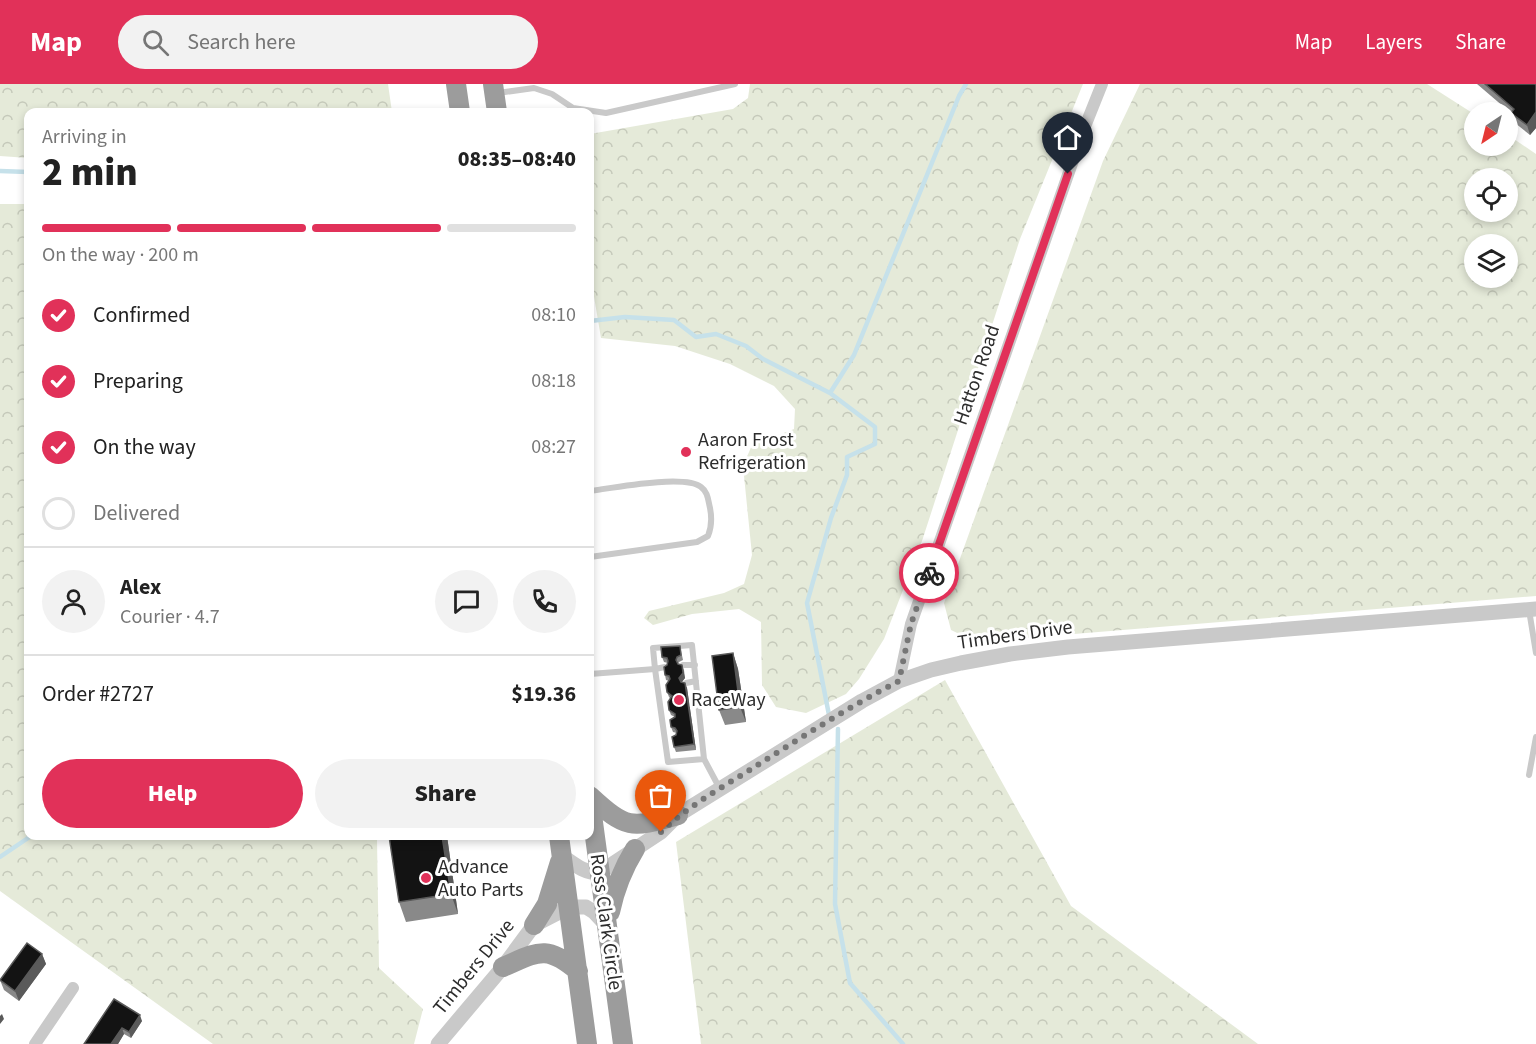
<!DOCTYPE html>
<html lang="en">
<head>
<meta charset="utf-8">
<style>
	:root { --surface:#fff; --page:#f2f2f2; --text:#222; --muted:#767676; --line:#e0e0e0; --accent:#e13159 }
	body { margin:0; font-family:"Source Sans 3",sans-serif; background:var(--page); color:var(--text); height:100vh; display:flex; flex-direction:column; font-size:22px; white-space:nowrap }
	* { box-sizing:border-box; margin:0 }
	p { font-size:20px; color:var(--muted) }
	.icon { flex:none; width:33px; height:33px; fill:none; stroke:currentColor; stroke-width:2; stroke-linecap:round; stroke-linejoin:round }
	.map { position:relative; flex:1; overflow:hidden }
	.details { position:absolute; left:24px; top:24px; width:570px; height:732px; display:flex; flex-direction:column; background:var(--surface); border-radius:12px; box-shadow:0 3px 9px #0003 }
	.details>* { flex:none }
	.needle { width:39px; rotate:215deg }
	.buttons { position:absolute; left:1464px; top:18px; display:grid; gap:12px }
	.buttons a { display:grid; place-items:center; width:54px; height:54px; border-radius:50%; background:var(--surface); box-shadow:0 3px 9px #0003; font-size:30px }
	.pin { position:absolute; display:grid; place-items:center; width:51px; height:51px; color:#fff; margin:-62px -26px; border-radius:50% 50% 50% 0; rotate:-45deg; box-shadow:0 0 6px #0007 }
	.pin .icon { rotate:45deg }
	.courier { position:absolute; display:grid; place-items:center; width:60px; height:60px; margin:-30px; border:4px solid #e13159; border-radius:50%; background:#fff; color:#222; box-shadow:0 2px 8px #0007 }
	.summary em { font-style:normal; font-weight:800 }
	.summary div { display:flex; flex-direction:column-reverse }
	.summary { display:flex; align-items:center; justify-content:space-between; height:102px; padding:0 18px }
	h1 { font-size:39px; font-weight:800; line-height:45px }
	.bar { display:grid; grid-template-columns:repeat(4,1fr); gap:9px 6px; align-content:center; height:72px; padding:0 18px }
	.bar i { height:8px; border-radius:4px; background:var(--line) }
	.bar .selected { background:var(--accent) }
	.bar p { grid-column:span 4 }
	.line { display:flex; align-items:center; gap:15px; padding:0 18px; border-top:2px solid var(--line) }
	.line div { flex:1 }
	.round { display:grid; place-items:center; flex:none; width:63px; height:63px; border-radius:32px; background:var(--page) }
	ol { padding:0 18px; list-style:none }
	li { display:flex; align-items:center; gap:18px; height:66px }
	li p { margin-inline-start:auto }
	li .icon { padding:6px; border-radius:50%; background:var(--accent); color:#fff; stroke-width:4 }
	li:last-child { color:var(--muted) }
	li i { width:33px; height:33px; border:3px solid var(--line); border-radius:50% }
	.primary-button { display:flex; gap:12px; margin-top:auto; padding:12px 18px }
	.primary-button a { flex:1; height:69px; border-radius:36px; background:var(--accent); color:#fff; font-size:24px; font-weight:800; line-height:69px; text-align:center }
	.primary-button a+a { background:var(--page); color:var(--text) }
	header { display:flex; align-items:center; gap:36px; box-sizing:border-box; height:84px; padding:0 30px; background:var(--accent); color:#fff }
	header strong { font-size:28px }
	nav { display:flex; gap:33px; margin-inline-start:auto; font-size:21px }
	.search { width:420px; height:54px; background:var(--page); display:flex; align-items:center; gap:15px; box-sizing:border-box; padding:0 21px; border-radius:33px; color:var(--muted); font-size:22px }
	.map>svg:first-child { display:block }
</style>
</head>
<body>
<header>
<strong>Map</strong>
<div class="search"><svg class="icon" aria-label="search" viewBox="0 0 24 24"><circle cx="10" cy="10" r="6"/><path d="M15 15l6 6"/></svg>Search here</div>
<nav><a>Map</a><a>Layers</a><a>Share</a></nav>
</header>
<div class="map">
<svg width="1536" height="960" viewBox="0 0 1536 960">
	<defs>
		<pattern id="forest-crowns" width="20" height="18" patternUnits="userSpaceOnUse" patternTransform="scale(1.5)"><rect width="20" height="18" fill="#e5ead9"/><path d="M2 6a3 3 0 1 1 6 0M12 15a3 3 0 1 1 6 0" fill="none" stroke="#c5c9ba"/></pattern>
	</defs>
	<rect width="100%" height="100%" fill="#fff"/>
	<path fill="url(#forest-crowns)" fill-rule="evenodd" d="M0,0H388L392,28H28V74L0,72Z
		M750,0H1083L1020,155L922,457L884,555L859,595L846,610L806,629L776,623L762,601L761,538L739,525L692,530L653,541L644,534L649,527L724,509L744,500L752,471L743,382L752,361L794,345L795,325L774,302L730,280L675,262L601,254L590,189V50L733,25L748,14Z
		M1140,0H1427L1474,30V62H1508V51L1536,70V512L976,558L951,546L944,519L1103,77ZM1508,94V128H1474V94ZM1474,160H1508V194H1474Z
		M0,120H28V752H329L330,755H377L379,884L423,925L414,960H213L0,807Z
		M945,596L1071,822L1258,960H701L676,758Z"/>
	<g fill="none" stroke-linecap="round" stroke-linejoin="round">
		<path stroke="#c6e1ea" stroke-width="4.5" d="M0,87L28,88
			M590,237L625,233L674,236L696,253L716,250L746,262L763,275L830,309L875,343V360L847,373V391L831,434L807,519L829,631
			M830,309L854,271L959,12L966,0
			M838,645L835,820L850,899L903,960
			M0,773L31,752"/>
		<path stroke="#c9c9c9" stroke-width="6" d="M498,9L534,4L552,10L573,24L606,29L735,0
			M590,407C612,404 685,390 701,403C708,408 708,416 710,424C712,434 712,442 708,452L697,458L590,473
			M1529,526L1536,569
			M683,581H695
			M665,583L655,585L653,564L692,561L704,675
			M590,590L655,585L668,678L704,675L720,705
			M686,599L696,597
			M1529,691L1536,653"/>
		<path stroke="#c9c9c9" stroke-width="12" d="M899,597L911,540L1084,45L1102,0
			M35,960L73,904"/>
		<path stroke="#c9c9c9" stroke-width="15" d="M562,772C574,780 584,789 599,789L661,748L678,731L862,617L899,597L931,586L961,579L1010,570L1068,563L1536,525
			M438,960L503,883L534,841L569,823H586L594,828L607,842"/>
		<path stroke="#9c9c9c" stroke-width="20" d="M456,0L460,28
			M493,0L497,28
			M590,712C627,746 631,744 678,731
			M590,716L623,960
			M559,752L587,960
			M610,828C615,804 622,786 635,765
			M534,841L547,820L560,778
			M503,883C538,868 546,860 578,887"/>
	</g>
	<path fill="#898989" d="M1477,0L1536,1V44L1530,51L1515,39L1511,29Z
		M680,562L683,576L679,578L678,580L682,581L684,586L685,594L682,598L687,604L696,666L676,668L674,663L677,649L673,648L671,643L675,633L671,631L669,626L671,615L669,613L667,608L669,597L666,596L665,591L668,579L664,578L662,573Z
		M733,569L738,585L746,638L725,641L719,626Z
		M447,752L458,830L406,838L399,818Z
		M42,870L46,880L19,917L4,906L0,896Z
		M114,915L142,937L131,954L124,950L118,960H84Z"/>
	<path fill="#5a5a5a" d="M1536,28V44L1530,51L1527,41Z
		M733,569L738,585L746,638L740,623Z
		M682,581L685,594L681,599L679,594Z
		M685,599L687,604L696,666L694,660Z
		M442,752H447L458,830L451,810Z
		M42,870L46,880L19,917L15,907Z
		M2,930L4,935L0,940V932Z
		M140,931L142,937L131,954L129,948Z
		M122,944L124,950L118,960H111Z"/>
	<path fill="#131313" stroke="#5a5a5a" stroke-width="1.5" d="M1485,0H1535L1536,1V28L1527,41L1511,29L1514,25Z
		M680,562L681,571L677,573L676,576L678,580L682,581L683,589L679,594L681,598L685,599L694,660L674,663L672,653L676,651L677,647L675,644L671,643L670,636L675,633V630L669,626L668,618L672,612L667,608L666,601L670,595L669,592L665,591L664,583L667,581L668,577L667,574L662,573L661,563Z
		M733,569L740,623L719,626L712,572Z
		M389,752H442L451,810L399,818Z
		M27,859L42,870L15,907L0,896Z
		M114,915L140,931L129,948L122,944L111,960H84Z"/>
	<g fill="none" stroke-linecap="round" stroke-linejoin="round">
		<path stroke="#767676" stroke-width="6" stroke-dasharray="0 10.8" d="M661,748C687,723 718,706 748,687C797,656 847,624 899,597L911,540L929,489"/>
		<path stroke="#e13159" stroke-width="8" d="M929,489L1068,90"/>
	</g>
	<g fill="#e13159" stroke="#fff" stroke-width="2">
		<circle cx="686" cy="368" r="6"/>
		<circle cx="679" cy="616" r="6"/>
		<circle cx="426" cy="794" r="6"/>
	</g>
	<g text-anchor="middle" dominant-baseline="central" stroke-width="6" stroke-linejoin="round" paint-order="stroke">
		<g font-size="20" fill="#2c2c2c" stroke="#fff">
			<text transform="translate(977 291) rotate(-71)">Hatton Road</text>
			<text transform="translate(1015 551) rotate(-8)">Timbers Drive</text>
			<text transform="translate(606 838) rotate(82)">Ross Clark Circle</text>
			<text transform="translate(474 883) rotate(-51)">Timbers Drive</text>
		</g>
		<g font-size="20" fill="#2c2c2c" stroke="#fff" text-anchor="start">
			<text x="698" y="356">Aaron Frost<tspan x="698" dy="23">Refrigeration</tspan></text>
			<text x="691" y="616">RaceWay</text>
			<text x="438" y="783">Advance<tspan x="438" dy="23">Auto Parts</tspan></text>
		</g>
	</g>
</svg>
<div class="buttons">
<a><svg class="needle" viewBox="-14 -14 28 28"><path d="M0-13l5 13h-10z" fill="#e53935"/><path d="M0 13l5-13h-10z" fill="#767676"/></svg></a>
<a><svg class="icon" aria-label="locate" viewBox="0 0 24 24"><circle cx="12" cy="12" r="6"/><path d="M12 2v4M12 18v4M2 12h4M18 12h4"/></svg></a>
<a><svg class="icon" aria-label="layers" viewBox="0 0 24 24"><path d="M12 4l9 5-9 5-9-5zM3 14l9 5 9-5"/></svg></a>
</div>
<div class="pin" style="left:661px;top:748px;background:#ea580c"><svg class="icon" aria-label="bag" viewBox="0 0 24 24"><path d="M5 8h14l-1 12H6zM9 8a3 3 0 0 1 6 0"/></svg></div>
<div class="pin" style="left:1068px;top:90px;background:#1f2937"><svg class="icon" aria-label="home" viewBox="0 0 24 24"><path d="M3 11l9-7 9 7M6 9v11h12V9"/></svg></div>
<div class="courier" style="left:929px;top:489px"><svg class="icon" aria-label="bike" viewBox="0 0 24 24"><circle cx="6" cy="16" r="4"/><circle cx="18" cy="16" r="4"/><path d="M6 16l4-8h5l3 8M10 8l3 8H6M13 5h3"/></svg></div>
<section class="details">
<div class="summary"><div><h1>2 min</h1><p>Arriving in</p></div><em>08:35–08:40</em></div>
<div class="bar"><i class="selected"></i><i class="selected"></i><i class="selected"></i><i></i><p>On the way · 200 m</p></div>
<ol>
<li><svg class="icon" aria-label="check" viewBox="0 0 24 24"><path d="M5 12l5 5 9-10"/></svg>Confirmed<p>08:10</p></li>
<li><svg class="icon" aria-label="check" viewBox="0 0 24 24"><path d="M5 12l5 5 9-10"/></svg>Preparing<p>08:18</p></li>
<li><svg class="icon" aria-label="check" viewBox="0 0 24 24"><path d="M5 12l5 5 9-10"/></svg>On the way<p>08:27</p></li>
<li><i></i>Delivered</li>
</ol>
<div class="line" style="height:108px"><a class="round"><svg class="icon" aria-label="person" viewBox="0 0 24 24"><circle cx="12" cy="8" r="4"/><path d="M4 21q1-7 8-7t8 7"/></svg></a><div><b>Alex</b><p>Courier · 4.7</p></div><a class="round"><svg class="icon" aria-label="chat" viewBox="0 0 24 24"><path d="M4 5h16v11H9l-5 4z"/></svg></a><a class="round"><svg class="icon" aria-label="phone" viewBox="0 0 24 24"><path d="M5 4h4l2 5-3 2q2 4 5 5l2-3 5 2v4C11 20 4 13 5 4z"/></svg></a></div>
<div class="line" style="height:78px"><div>Order #2727</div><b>$19.36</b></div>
<div class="primary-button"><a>Help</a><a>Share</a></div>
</section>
</div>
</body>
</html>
